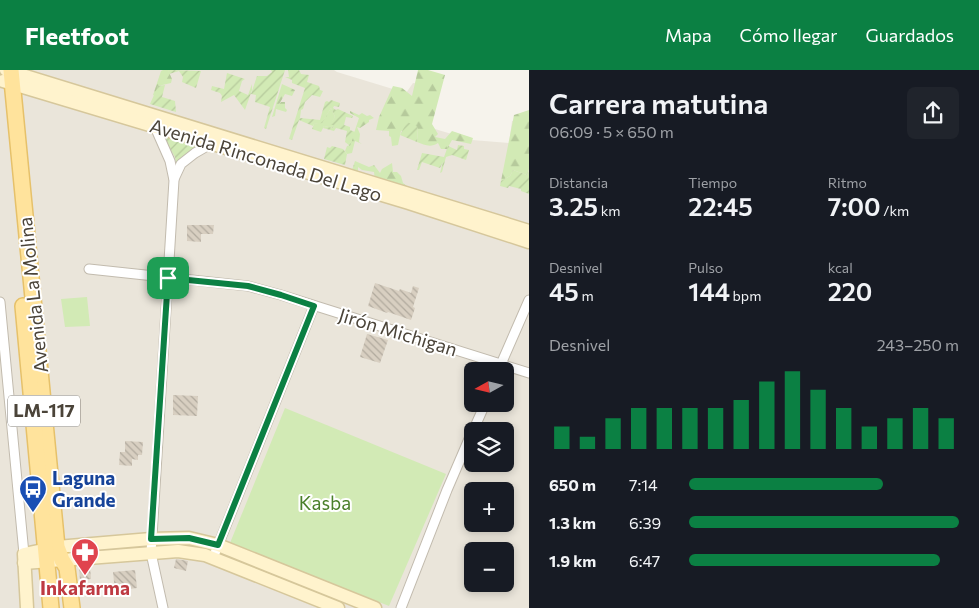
<!DOCTYPE html>
<html lang="es">
<head>
<meta charset="utf-8">
<style>
	body { margin:0; font-family:Commissioner,sans-serif; background:#20242c; color:#f1f3f6; height:100vh; display:flex; flex-direction:column; font-size:19px; white-space:nowrap }
	* { box-sizing:border-box; margin:0 }
	p { font-size:16px; color:#9ea1a6 }
	.icon { flex:none; width:28px; height:28px; fill:none; stroke:currentColor; stroke-width:2; stroke-linecap:round; stroke-linejoin:round }
	.map { position:relative; flex:1; overflow:hidden }
	.details { display:flex; flex-direction:column; background:#171b24; width:450px }
	.details>* { flex:none }
	.needle { width:32px; rotate:262deg }
	.buttons { position:absolute; left:464px; top:292px; display:grid; gap:10px }
	.buttons a { display:grid; place-items:center; width:50px; height:50px; border-radius:8px; background:#171b24; box-shadow:0 2px 8px #0003; font-size:25px }
	.pin { position:absolute; display:grid; place-items:center; width:42px; height:42px; color:#fff; margin:-21px; border-radius:10px; box-shadow:0 2px 8px #0006 }
	.round { display:grid; place-items:center; flex:none; width:52px; height:52px; border-radius:8px; background:#20242c }
	.overview { display:flex; align-items:center; justify-content:space-between; height:85px; padding:0 20px }
	h1 { font-size:28px; font-weight:600; line-height:38px }
	.stats { display:grid; grid-template-columns:repeat(3,1fr); gap:8px; height:85px; padding:5px 20px }
	.stats div { display:grid; align-content:center }
	.stats b { font-size:25px; font-weight:600 }
	.stats small { font-size:14px; font-weight:400 }
	.stats p { font-size:14px }
	.chart { height:140px; padding:10px 20px }
	.chart p { display:flex; justify-content:space-between }
	.chart svg { width:100%; height:90px; margin-top:5px; stroke:#0b8043; stroke-width:6 }
	ul { padding:0 20px; list-style:none; font-size:16px }
	li { display:grid; grid-template-columns:80px 60px 1fr; align-items:center; height:38px }
	li i { height:12px; border-radius:6px; background:#0b8043 }
	header { display:flex; align-items:center; gap:30px; box-sizing:border-box; height:70px; padding:0 25px; background:#0b8043; color:#fff }
	header strong { font-size:24px }
	nav { display:flex; gap:28px; margin-inline-start:auto; font-size:18px }
	main { display:flex; flex:1; min-height:0 }
	.map>svg:first-child { display:block }
	.residential { fill:#eae5da; fill-rule:evenodd }
	.green { fill:#d2eab5 }
	.forest { fill:url(#forest-firs) }
	.garden { fill:url(#garden-furrows) }
	.building { fill:url(#building-back-hatch) }
	.lines { fill:none; stroke-linecap:round; stroke-linejoin:round }
	.street-casing { stroke:#c2bbae; stroke-width:11 }
	.secondary-casing { stroke:#d6c79b; stroke-width:15 }
	.primary-casing { stroke:#e6c16a; stroke-width:18 }
	.street { stroke:#fff; stroke-width:9 }
	.secondary { stroke:#fff3cd; stroke-width:12 }
	.primary { stroke:#ffe39c; stroke-width:15 }
	.route-casing { stroke:#fff; stroke-width:10 }
	.route { stroke:#0b8043; stroke-width:6 }
	.labels { text-anchor:middle; stroke-width:4; stroke-linejoin:round; paint-order:stroke }
	.shield { fill:#fff; stroke:#817c74; stroke-width:1 }
	.shield-label { font-size:18px; font-weight:bold; fill:#4b4439 }
	.street-label { font-size:19px; fill:#4b4439; stroke:#fff }
	.transit-label { font-size:19px; font-weight:bold; fill:#164399; stroke:#fff; text-anchor:start }
	.park-label { font-size:19px; fill:#4a7f2a; stroke:#fff }
	.health-label { font-size:19px; font-weight:bold; fill:#be3a42; stroke:#fff }
</style>
</head>
<body>
<header>
<strong>Fleetfoot</strong>
<nav><a>Mapa</a><a>Cómo llegar</a><a>Guardados</a></nav>
</header>
<main>
<div class="map">
<svg width="529" height="538" viewBox="0 0 529 538">
	<defs>
		<pattern id="forest-firs" width="22" height="20" patternUnits="userSpaceOnUse" patternTransform="scale(1.25)"><rect width="22" height="20" fill="#d2eab5"/><path d="M5 1l3.5 6h-7zM16 11l3.5 6h-7z" fill="#b6ca9c"/></pattern>
		<pattern id="garden-furrows" width="10" height="10" patternUnits="userSpaceOnUse" patternTransform="scale(1.25)"><rect width="10" height="10" fill="#d2eab5"/><path d="M-1 1l2-2M0 10L10 0M9 11l2-2" fill="none" stroke="#b6ca9c"/></pattern>
		<pattern id="building-back-hatch" width="6" height="6" patternUnits="userSpaceOnUse" patternTransform="scale(1.25)"><rect width="6" height="6" fill="#d8cfc1"/><path d="M-1 5l2 2M0 0l6 6M5-1l2 2" fill="none" stroke="#b1aa9e"/></pattern>
	</defs>
	<rect width="100%" height="100%" fill="#f6f3ec"/>
	<path class="residential" d="M 0,0 L 334,0 L 337,2 L 406,23 L 413,13 L 438,15 L 428,57 L 472,70 L 509,73 L 512,51 L 529,48 L 529,538 L 0,538 ZM 472,301 L 505,301 L 505,334 L 472,334 ZM 472,361 L 505,361 L 505,394 L 472,394 ZM 472,421 L 505,421 L 505,454 L 472,454 ZM 472,481 L 505,481 L 505,514 L 472,514 Z"/>
	<g class="green">
		<path d="M 87,227 L 90,256 L 65,257 L 61,229 Z"/>
		<path d="M 285,338 L 446,404 L 389,536 L 230,473 Z"/>
	</g>
	<g class="forest">
		<path d="M 163,0 L 168,0 L 172,9 L 171,13 L 158,16 L 155,26 L 153,25 L 161,1 Z"/>
		<path d="M 418,0 L 428,0 L 445,5 L 432,54 L 438,64 L 435,67 L 445,69 L 452,61 L 473,68 L 471,74 L 452,70 L 447,79 L 441,79 L 438,73 C 431,78 424,75 417,72 L 418,57 L 401,61 L 398,75 L 392,76 L 391,67 L 389,66 L 389,61 L 376,60 L 379,47 L 393,16 L 402,18 L 412,26 Z"/>
		<path d="M 282,14 L 295,20 L 292,26 L 285,24 L 278,36 L 281,32 L 285,32 L 285,38 L 287,40 L 286,42 L 276,39 L 275,46 L 272,47 Z"/>
		<path d="M 331,38 L 335,47 L 330,55 L 334,55 L 333,58 L 324,56 L 321,62 L 312,59 L 314,54 L 322,52 Z"/>
		<path d="M 529,40 L 529,99 L 527,105 L 513,100 L 510,106 L 501,111 L 514,45 Z"/>
		<path d="M 350,41 L 359,45 L 362,43 L 367,46 L 370,45 L 374,48 L 369,50 L 369,52 L 360,58 L 357,57 L 360,64 L 359,72 L 362,74 L 355,71 L 352,83 L 347,84 L 345,81 L 347,76 L 350,75 L 359,48 L 350,43 Z"/>
		<path d="M 355,91 L 369,97 L 374,95 L 380,103 L 382,99 L 392,93 L 393,102 L 397,102 L 401,106 L 403,113 L 408,117 L 403,118 L 375,110 L 374,102 L 362,100 L 358,97 L 358,101 L 352,100 Z"/>
	</g>
	<g class="garden">
		<path d="M 168,0 L 201,1 L 196,18 L 182,12 L 183,7 L 179,1 L 169,4 Z"/>
		<path d="M 271,0 L 285,0 L 266,59 L 264,58 L 270,37 L 255,32 L 256,25 L 251,24 L 257,6 L 267,6 L 272,2 Z"/>
		<path d="M 288,0 L 299,0 L 301,4 L 309,5 L 307,12 L 319,16 L 320,20 L 323,21 L 320,27 L 312,25 L 305,32 L 303,39 L 301,40 L 300,48 L 320,50 L 325,32 L 327,31 L 329,32 L 331,30 L 340,33 L 339,37 L 334,36 L 333,38 L 336,40 L 338,39 L 353,46 L 352,48 L 346,47 L 344,55 L 350,57 L 350,60 L 355,62 L 350,76 L 345,72 L 347,61 L 336,58 L 334,61 L 323,58 L 324,56 L 333,58 L 334,55 L 329,55 L 335,47 L 331,38 L 322,53 L 314,54 L 313,56 L 299,50 L 292,70 L 289,69 L 305,18 L 292,13 L 292,10 L 285,7 L 289,7 Z"/>
		<path d="M 227,3 L 245,9 L 242,11 L 239,21 L 248,25 L 252,14 L 252,20 L 245,40 L 234,25 L 221,32 L 222,26 L 220,23 L 211,20 L 212,16 L 224,19 Z"/>
		<path d="M 165,15 L 162,27 L 175,31 L 176,42 L 150,34 L 158,16 Z"/>
		<path d="M 407,52 L 418,57 L 417,72 L 400,65 Z"/>
		<path d="M 160,62 L 200,73 L 176,93 L 175,87 Z"/>
		<path d="M 458,75 L 464,76 L 464,79 L 469,80 L 466,90 L 452,85 L 446,87 L 442,102 L 440,103 L 443,92 L 440,98 L 422,92 L 419,100 L 417,100 L 422,83 L 444,87 L 448,76 L 457,80 Z"/>
		<path d="M 332,76 L 343,79 L 347,84 L 345,95 L 324,89 L 327,77 L 330,78 Z"/>
		<path d="M 513,100 L 527,105 L 529,101 L 529,124 L 521,121 L 521,119 L 509,116 L 508,118 L 500,116 L 501,111 L 510,106 Z"/>
	</g>
	<g class="building">
		<path d="M 187,155 L 214,155 L 213,164 L 201,164 L 201,172 L 187,171 Z"/>
		<path d="M 375,213 L 399,221 L 400,219 L 411,223 L 413,216 L 419,218 L 413,237 L 415,238 L 411,250 L 388,242 L 387,243 L 368,236 Z"/>
		<path d="M 367,264 L 388,270 L 380,293 L 360,287 Z"/>
		<path d="M 173,325 L 198,326 L 197,346 L 173,345 Z"/>
		<path d="M 125,371 L 143,372 L 142,385 L 138,385 L 138,390 L 132,389 L 132,396 L 119,395 L 120,382 L 125,382 Z"/>
		<path d="M 176,489 L 188,491 L 186,501 L 174,498 Z"/>
		<path d="M 90,497 L 91,509 L 80,510 L 79,498 Z"/>
		<path d="M 135,500 L 137,518 L 115,521 L 113,502 Z"/>
	</g>
	<g class="lines">
		<g class="street-casing">
			<g id="street">
				<path d="M 156,54 L 155,57 L 170,91 L 174,110 L 151,483 L 163,538"/>
				<path d="M 174,109 L 181,94 L 195,83 L 214,72"/>
				<path d="M 89,199 L 248,216 L 281,225 L 529,303"/>
				<path d="M 0,232 L 24,484"/>
				<path d="M 498,301 L 529,230"/>
				<path d="M 473,361 L 485,334"/>
				<path d="M 213,488 L 314,236"/>
				<path d="M 401,538 L 447,420 L 472,362"/>
			</g>
		</g>
		<g class="secondary-casing">
			<g id="secondary">
				<path d="M 6,0 L 529,161"/>
				<path d="M 3,11 L 409,133 L 529,172"/>
				<path d="M 24,493 L 178,481 L 205,485 L 338,538"/>
				<path d="M 27,538 L 24,484 L 57,477 L 151,469 L 189,468 L 218,475 L 375,538"/>
			</g>
		</g>
		<g class="primary-casing">
			<g id="primary">
				<path d="M 11,0 L 57,477 L 62,490 L 67,498 L 72,538"/>
				<path d="M 23,236 L 51,538"/>
			</g>
		</g>
		<use href="#street" class="street"/>
		<use href="#secondary" class="secondary"/>
		<use href="#primary" class="primary"/>
	</g>
	<g class="lines">
		<g class="route-casing">
			<path id="route" d="M 168,208 L 248,216 L 281,225 L 314,236 L 218,475 L 189,468 L 151,469 Z"/>
		</g>
		<use href="#route" class="route"/>
	</g>
	<defs>
		<g id="bus-pin" transform="scale(1.4375)"><path d="M0 17L-7.5 6A9.5 9.5 0 1 1 7.5 6Z" fill="#1a4fb4" stroke="#fff"/><path d="M-5-6H5V4H4V6H2V4H-2V6H-4V4H-5ZM-3.5-4V0h7V-4ZM-3.5 1.2v1.5H-2V1.2ZM2 1.2v1.5H3.5V1.2Z" fill="#fff"/></g>
		<g id="pharmacy-pin" transform="scale(1.4375)"><path d="M0 17L-7.5 6A9.5 9.5 0 1 1 7.5 6Z" fill="#e0444e" stroke="#fff"/><path d="M-2-6h4v4h4v4h-4v4h-4v-4h-4v-4h4Z" fill="#fff"/></g>
	</defs>
	<g fill-rule="evenodd">
		<use href="#bus-pin" x="33" y="419"/>
		<use href="#pharmacy-pin" x="85" y="482"/>
	</g>
	<g class="labels">
		<rect class="shield" x="8" y="325.5" width="72" height="31" rx="4"/>
		<g class="shield-label">
			<text x="44" y="347">LM-117</text>
		</g>
		<g class="street-label">
			<text transform="translate(266 90) rotate(17)" y="7">Avenida Rinconada Del Lago</text>
			<text transform="translate(33 225) rotate(-96)" y="7">Avenida La Molina</text>
			<text transform="translate(398 262) rotate(17)" y="7">Jirón Michigan</text>
		</g>
		<g class="transit-label">
			<text x="52" y="415">Laguna<tspan x="52" dy="22">Grande</tspan></text>
		</g>
		<g class="park-label">
			<text x="325" y="440">Kasba</text>
		</g>
		<g class="health-label">
			<text x="85" y="525">Inkafarma</text>
		</g>
	</g>
</svg>
<div class="buttons">
<a><svg class="needle" viewBox="-14 -14 28 28"><path d="M0-13l5 13h-10z" fill="#e53935"/><path d="M0 13l5-13h-10z" fill="#9ea1a6"/></svg></a>
<a><svg class="icon" aria-label="layers" viewBox="0 0 24 24"><path d="M12 4l9 5-9 5-9-5zM3 14l9 5 9-5"/></svg></a>
<a>+</a>
<a>−</a>
</div>
<div class="pin" style="left:168px;top:208px;background:#1e9e55"><svg class="icon" aria-label="arrive" viewBox="0 0 24 24"><path d="M6 21V4h12l-3 4 3 4H6"/></svg></div>
</div>
<section class="details">
<div class="overview"><div><h1>Carrera matutina</h1><p>06:09 · 5 × 650 m</p></div><a class="round"><svg class="icon" aria-label="share" viewBox="0 0 24 24"><path d="M12 15V3M7 8l5-5 5 5M5 13v7h14v-7"/></svg></a></div>
<div class="stats">
<div><p>Distancia</p><b>3.25<small> km</small></b></div>
<div><p>Tiempo</p><b>22:45</b></div>
<div><p>Ritmo</p><b>7:00<small> /km</small></b></div>
</div>
<div class="stats">
<div><p>Desnivel</p><b>45<small> m</small></b></div>
<div><p>Pulso</p><b>144<small> bpm</small></b></div>
<div><p>kcal</p><b>220</b></div>
</div>
<div class="chart"><p><span>Desnivel</span>243–250 m</p>
<svg viewBox="0 0 160 44" preserveAspectRatio="none"><path d="M5 44V33M15 44V38M25 44V29M35 44V24M45 44V24M55 44V24M65 44V24M75 44V20M85 44V11M95 44V6M105 44V15M115 44V24M125 44V33M135 44V29M145 44V24M155 44V29"/></svg>
</div>
<ul>
<li><b>650 m</b>7:14<i style="width:72%"></i></li>
<li><b>1.3 km</b>6:39<i style="width:100%"></i></li>
<li><b>1.9 km</b>6:47<i style="width:93%"></i></li>
</ul>
</section>
</main>
</body>
</html>
